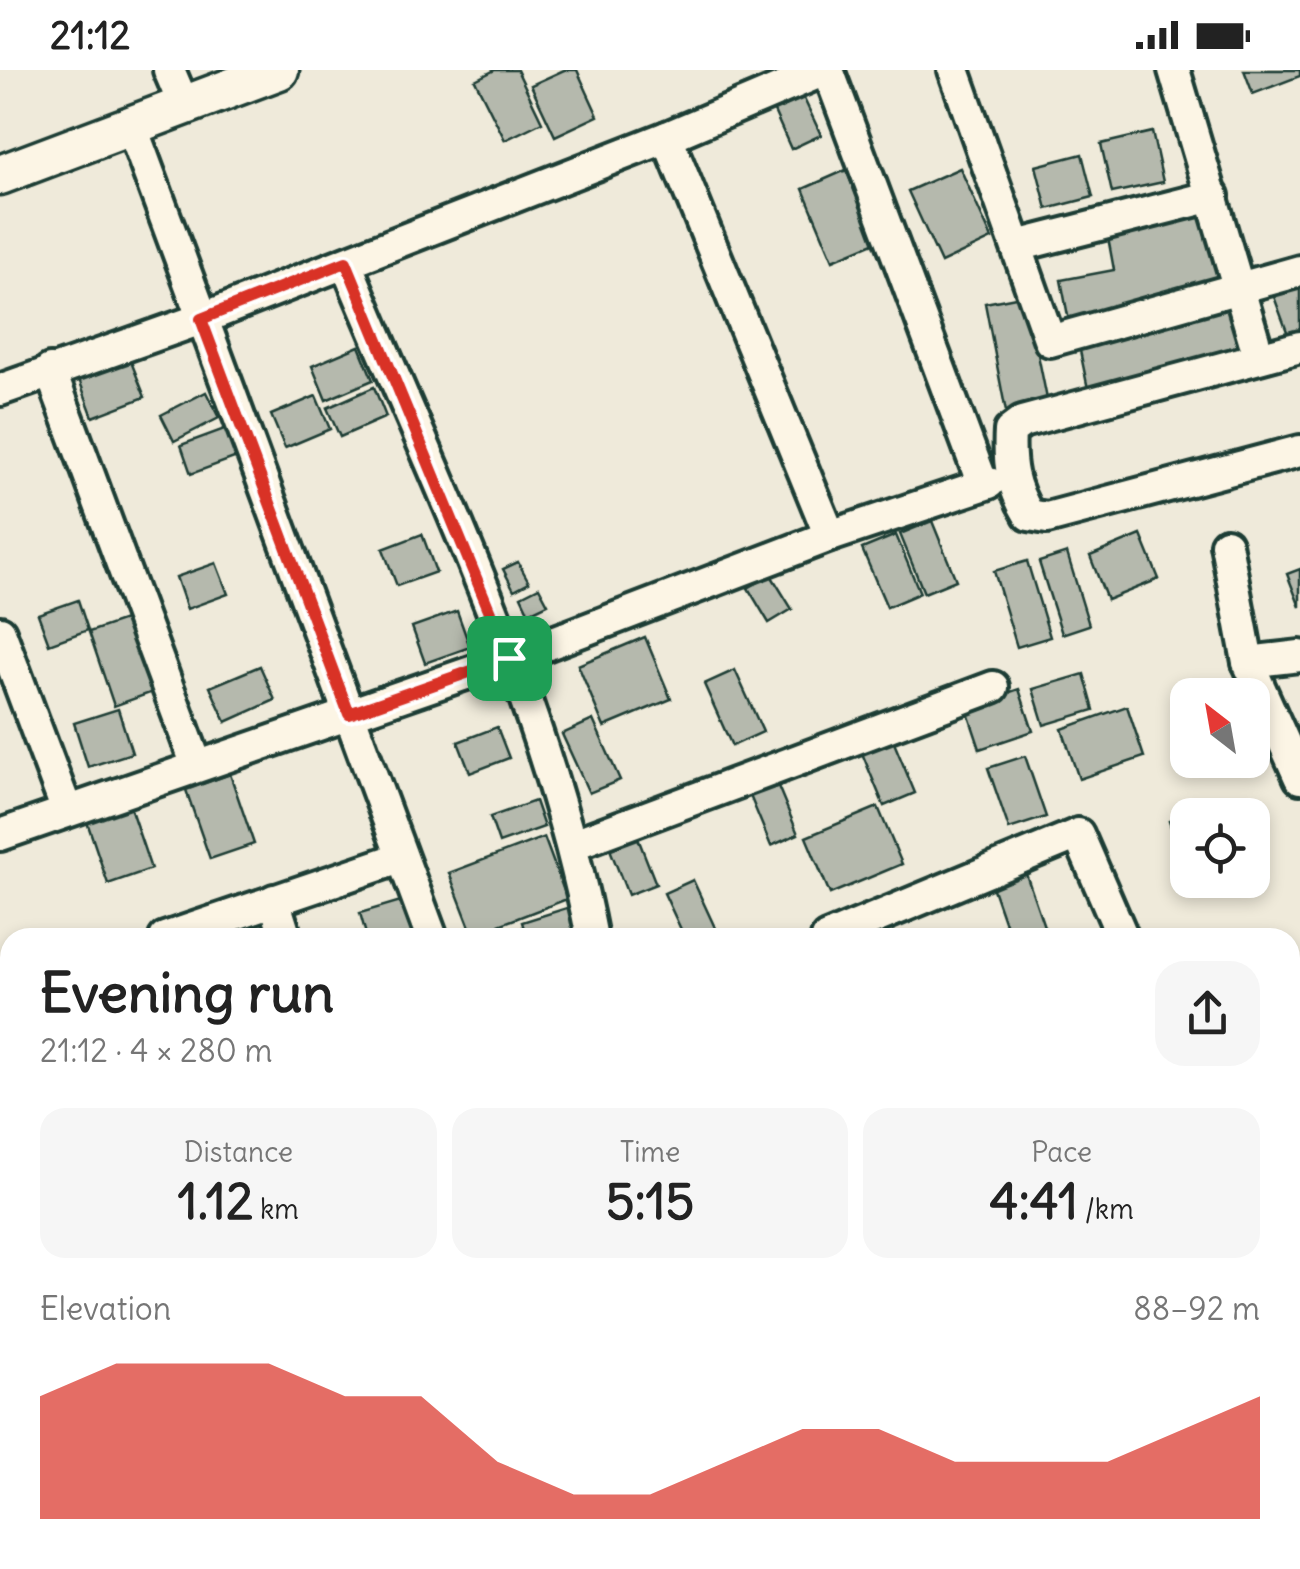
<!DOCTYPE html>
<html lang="en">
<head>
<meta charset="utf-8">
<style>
	body { margin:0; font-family:Delius,sans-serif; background:#f6f6f6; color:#222; height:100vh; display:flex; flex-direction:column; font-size:38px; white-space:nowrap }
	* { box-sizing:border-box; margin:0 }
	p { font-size:32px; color:#767676 }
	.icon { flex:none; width:55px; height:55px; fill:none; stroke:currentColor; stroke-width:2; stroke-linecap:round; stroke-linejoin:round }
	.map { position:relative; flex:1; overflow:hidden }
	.drawer { position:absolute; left:0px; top:858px; width:1300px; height:642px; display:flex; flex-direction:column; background:#fff; border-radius:30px 30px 0 0; box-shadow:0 5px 15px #0003 }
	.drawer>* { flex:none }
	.needle { width:65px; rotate:329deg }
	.tools { position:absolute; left:1170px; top:608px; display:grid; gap:20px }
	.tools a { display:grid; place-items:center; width:100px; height:100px; border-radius:20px; background:#fff; box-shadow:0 5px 15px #0003; font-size:50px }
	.pin { position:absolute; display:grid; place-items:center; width:85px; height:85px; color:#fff; margin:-42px; border-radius:20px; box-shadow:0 5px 15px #0006 }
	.round { display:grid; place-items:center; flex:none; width:105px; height:105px; border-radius:30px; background:#f6f6f6 }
	.overview { display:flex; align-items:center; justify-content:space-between; height:170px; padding:0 40px }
	h1 { font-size:55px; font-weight:700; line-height:75px }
	.stats { display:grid; grid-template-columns:repeat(3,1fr); gap:15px; height:170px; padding:10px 40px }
	.stats div { display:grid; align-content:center; border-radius:25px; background:#f6f6f6; text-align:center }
	.stats b { font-size:50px; font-weight:700 }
	.stats small { font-size:28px; font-weight:400 }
	.stats p { font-size:28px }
	.chart { height:280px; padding:20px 40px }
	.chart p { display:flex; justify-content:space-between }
	.chart svg { width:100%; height:180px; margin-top:10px; fill:#d93025; opacity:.7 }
	.status { display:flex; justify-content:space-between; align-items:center; height:70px; padding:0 50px; background:#fff; direction:ltr }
	.status svg { height:28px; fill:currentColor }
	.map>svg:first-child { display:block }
	.building { fill:#b5b9ad; stroke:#1f3d34; stroke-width:2.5 }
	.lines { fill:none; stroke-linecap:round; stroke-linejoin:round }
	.service-casing { stroke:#1f3d34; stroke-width:22 }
	.minor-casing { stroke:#1f3d34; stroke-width:38 }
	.tertiary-casing { stroke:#1f3d34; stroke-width:45 }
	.service { stroke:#fcf5e5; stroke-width:15 }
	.minor { stroke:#fcf5e5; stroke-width:30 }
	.tertiary { stroke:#fcf5e5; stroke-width:38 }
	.route-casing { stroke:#fff; stroke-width:20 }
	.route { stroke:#d93025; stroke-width:12 }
</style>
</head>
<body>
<div class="status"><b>21:12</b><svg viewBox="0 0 49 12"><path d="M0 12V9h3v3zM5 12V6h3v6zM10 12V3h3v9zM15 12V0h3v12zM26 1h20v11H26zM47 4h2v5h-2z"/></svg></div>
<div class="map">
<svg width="1300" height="1499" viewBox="0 0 1300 1499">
	<rect width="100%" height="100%" fill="#efeada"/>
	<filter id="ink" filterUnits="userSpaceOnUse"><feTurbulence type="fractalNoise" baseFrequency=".01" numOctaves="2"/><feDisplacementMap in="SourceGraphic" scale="20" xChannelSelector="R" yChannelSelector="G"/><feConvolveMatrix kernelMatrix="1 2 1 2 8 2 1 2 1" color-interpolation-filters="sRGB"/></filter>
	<g filter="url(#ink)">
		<g class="building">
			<path d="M 495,0 L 517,0 L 542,52 L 505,70 L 475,10 Z"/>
			<path d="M 564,0 L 577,0 L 598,46 L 555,66 L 531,15 Z"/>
			<path d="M 1244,0 L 1300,0 L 1300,6 L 1253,24 Z"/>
			<path d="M 798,16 L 821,65 L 791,79 L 769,30 Z"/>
			<path d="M 1152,62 L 1163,112 L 1112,123 L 1101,74 Z"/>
			<path d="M 1082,84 L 1093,127 L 1047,139 L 1036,96 Z"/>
			<path d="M 960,98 L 992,169 L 941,193 L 908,121 Z"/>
			<path d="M 846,100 L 876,172 L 833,190 L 803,119 Z"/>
			<path d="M 1212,141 L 1227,221 L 1069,251 L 1061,210 L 1114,200 L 1107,162 Z"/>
			<path d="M 1300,205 L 1300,263 L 1289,267 L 1270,216 Z"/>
			<path d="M 1026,225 L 1048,334 L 1006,342 L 985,233 Z"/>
			<path d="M 1235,238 L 1245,286 L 1088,319 L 1078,271 Z"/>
			<path d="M 359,276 L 373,310 L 326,330 L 312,296 Z"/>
			<path d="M 128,284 L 145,327 L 93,347 L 77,304 Z"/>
			<path d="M 374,317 L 386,347 L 340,367 L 327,338 Z"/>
			<path d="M 206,322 L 219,348 L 174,371 L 161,345 Z"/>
			<path d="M 316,326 L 330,359 L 285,378 L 271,345 Z"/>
			<path d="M 227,358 L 237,387 L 191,404 L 181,375 Z"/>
			<path d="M 932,451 L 956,510 L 924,523 L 900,464 Z"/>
			<path d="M 422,464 L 436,502 L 397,516 L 383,479 Z"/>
			<path d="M 896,465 L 920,523 L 887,537 L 862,479 Z"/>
			<path d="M 1141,465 L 1159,509 L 1107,530 L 1090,486 Z"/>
			<path d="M 1067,483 L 1089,555 L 1062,564 L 1039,492 Z"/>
			<path d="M 1027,491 L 1050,567 L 1017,577 L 994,501 Z"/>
			<path d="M 518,492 L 529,512 L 514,520 L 503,499 Z"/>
			<path d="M 216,493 L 228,524 L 187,539 L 176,507 Z"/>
			<path d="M 1300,499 L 1300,537 L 1287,504 Z"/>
			<path d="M 771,505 L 792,539 L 769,553 L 748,518 Z"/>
			<path d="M 539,517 L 548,534 L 529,543 L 521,526 Z"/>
			<path d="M 78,530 L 88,560 L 49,574 L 38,544 Z"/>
			<path d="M 457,541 L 470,577 L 425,593 L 412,557 Z"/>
			<path d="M 139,545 L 164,618 L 114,636 L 89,562 Z"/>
			<path d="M 645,567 L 671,629 L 604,657 L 578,595 Z"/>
			<path d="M 260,596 L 275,630 L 226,652 L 210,617 Z"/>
			<path d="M 735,600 L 763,662 L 732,676 L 704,614 Z"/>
			<path d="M 1084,604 L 1094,640 L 1044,655 L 1033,619 Z"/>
			<path d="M 1019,619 L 1033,661 L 980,679 L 966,637 Z"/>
			<path d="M 1127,636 L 1144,687 L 1079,709 L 1062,659 Z"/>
			<path d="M 118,639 L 132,683 L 88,697 L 74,653 Z"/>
			<path d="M 593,650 L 620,710 L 589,723 L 562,664 Z"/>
			<path d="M 497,657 L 509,688 L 470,703 L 458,672 Z"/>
			<path d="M 890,663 L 915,723 L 884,736 L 859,676 Z"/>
			<path d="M 1025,686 L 1046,747 L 1009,759 L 988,698 Z"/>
			<path d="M 230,704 L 254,774 L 210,789 L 186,720 Z"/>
			<path d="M 775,709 L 798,764 L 771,776 L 748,721 Z"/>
			<path d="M 1240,726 L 1247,745 L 1188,745 L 1184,795 L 1169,751 Z"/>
			<path d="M 128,731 L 151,799 L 108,814 L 85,746 Z"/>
			<path d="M 535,731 L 544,757 L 499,773 L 490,747 Z"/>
			<path d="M 878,737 L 902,794 L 830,824 L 806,767 Z"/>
			<path d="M 634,758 L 656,814 L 628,825 L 606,769 Z"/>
			<path d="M 544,767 L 567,829 L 473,865 L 449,803 Z"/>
			<path d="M 1026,804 L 1048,868 L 1010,868 L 992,816 Z"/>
			<path d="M 693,810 L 717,862 L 706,868 L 685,868 L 664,823 Z"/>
			<path d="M 404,830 L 414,866 L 367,868 L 360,843 Z"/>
			<path d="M 573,836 L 583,868 L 527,868 L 522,852 Z"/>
			<path d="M 1294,1468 L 1300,1499 L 1244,1499 L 1241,1490 L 1290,1490 Z"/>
			<path d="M 75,1490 L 203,1490 L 206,1499 L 77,1499 Z"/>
			<path d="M 710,1490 L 786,1490 L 788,1493 L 773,1499 L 714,1499 Z"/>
		</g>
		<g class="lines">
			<g class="service-casing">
				<path id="service" d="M 0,1396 L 10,1409"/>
			</g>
			<g class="minor-casing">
				<g id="minor">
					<path d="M 169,0 L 184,35"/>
					<path d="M 828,0 L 982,412"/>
					<path d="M 954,0 L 1050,271 L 1300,201"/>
					<path d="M 1174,0 L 1254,270"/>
					<path d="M 131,55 L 432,868"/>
					<path d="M 667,67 L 830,466"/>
					<path d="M 1017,176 L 1213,126"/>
					<path d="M 346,193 C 436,411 548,636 592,868"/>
					<path d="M 1300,277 L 1022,352 L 1010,361 C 1008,394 1012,417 1029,445 L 1047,448 L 1300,381"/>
					<path d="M 50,300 L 197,696"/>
					<path d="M 0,320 L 201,249 L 667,67 L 825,0"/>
					<path d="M 1226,474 L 1248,592 L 1300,708"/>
					<path d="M 0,562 L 67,741"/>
					<path d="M 1248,592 L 1300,586"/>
					<path d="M 0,765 L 509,589 L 830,466 L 989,413"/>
					<path d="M 574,774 L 993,617"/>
					<path d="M 274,830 L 286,868"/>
					<path d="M 165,868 L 400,788"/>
					<path d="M 827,868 L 1078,764 L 1123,868"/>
					<path d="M 0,924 L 10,920"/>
					<path d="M 0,1282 L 10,1280"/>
					<path d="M 1290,1310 L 1300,1325"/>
					<path d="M 64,1490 L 67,1499"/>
					<path d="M 674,1490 L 677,1499"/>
					<path d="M 1205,1490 L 1209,1499"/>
					<path d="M 503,1499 L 527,1490"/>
				</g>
			</g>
			<g class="tertiary-casing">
				<g id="tertiary">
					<path d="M 0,105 L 279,0"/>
					<path d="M 1290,1397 L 1300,1391"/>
					<path d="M 1097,1499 L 1118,1490"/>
				</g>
			</g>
			<use href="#service" class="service"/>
			<use href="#minor" class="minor"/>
			<use href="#tertiary" class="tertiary"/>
		</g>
	</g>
	<g class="lines" filter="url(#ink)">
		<g class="route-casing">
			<path id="route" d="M 346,192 L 509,588 L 349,644 L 201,249 Z"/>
		</g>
		<use href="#route" class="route"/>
	</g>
</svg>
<div class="tools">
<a><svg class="needle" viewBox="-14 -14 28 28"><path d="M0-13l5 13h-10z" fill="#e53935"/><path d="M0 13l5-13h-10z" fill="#767676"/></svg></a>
<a><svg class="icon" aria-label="locate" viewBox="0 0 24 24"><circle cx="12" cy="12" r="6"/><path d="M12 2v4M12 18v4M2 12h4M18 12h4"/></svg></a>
</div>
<div class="pin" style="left:509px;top:588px;background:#1e9e55"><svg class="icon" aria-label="arrive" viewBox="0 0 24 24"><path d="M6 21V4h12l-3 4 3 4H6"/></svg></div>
<section class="drawer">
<div class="overview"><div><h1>Evening run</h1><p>21:12 · 4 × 280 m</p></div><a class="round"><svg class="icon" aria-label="share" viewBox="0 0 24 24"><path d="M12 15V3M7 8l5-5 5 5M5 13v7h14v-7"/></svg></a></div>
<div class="stats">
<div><p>Distance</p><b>1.12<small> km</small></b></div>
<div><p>Time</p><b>5:15</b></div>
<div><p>Pace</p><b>4:41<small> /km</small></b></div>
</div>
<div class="chart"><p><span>Elevation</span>88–92 m</p>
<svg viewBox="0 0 160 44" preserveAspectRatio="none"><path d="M0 44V14L10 6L20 6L30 6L40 14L50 14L60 30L70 38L80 38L90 30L100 22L110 22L120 30L130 30L140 30L150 22L160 14V44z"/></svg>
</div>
</section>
</div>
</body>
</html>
